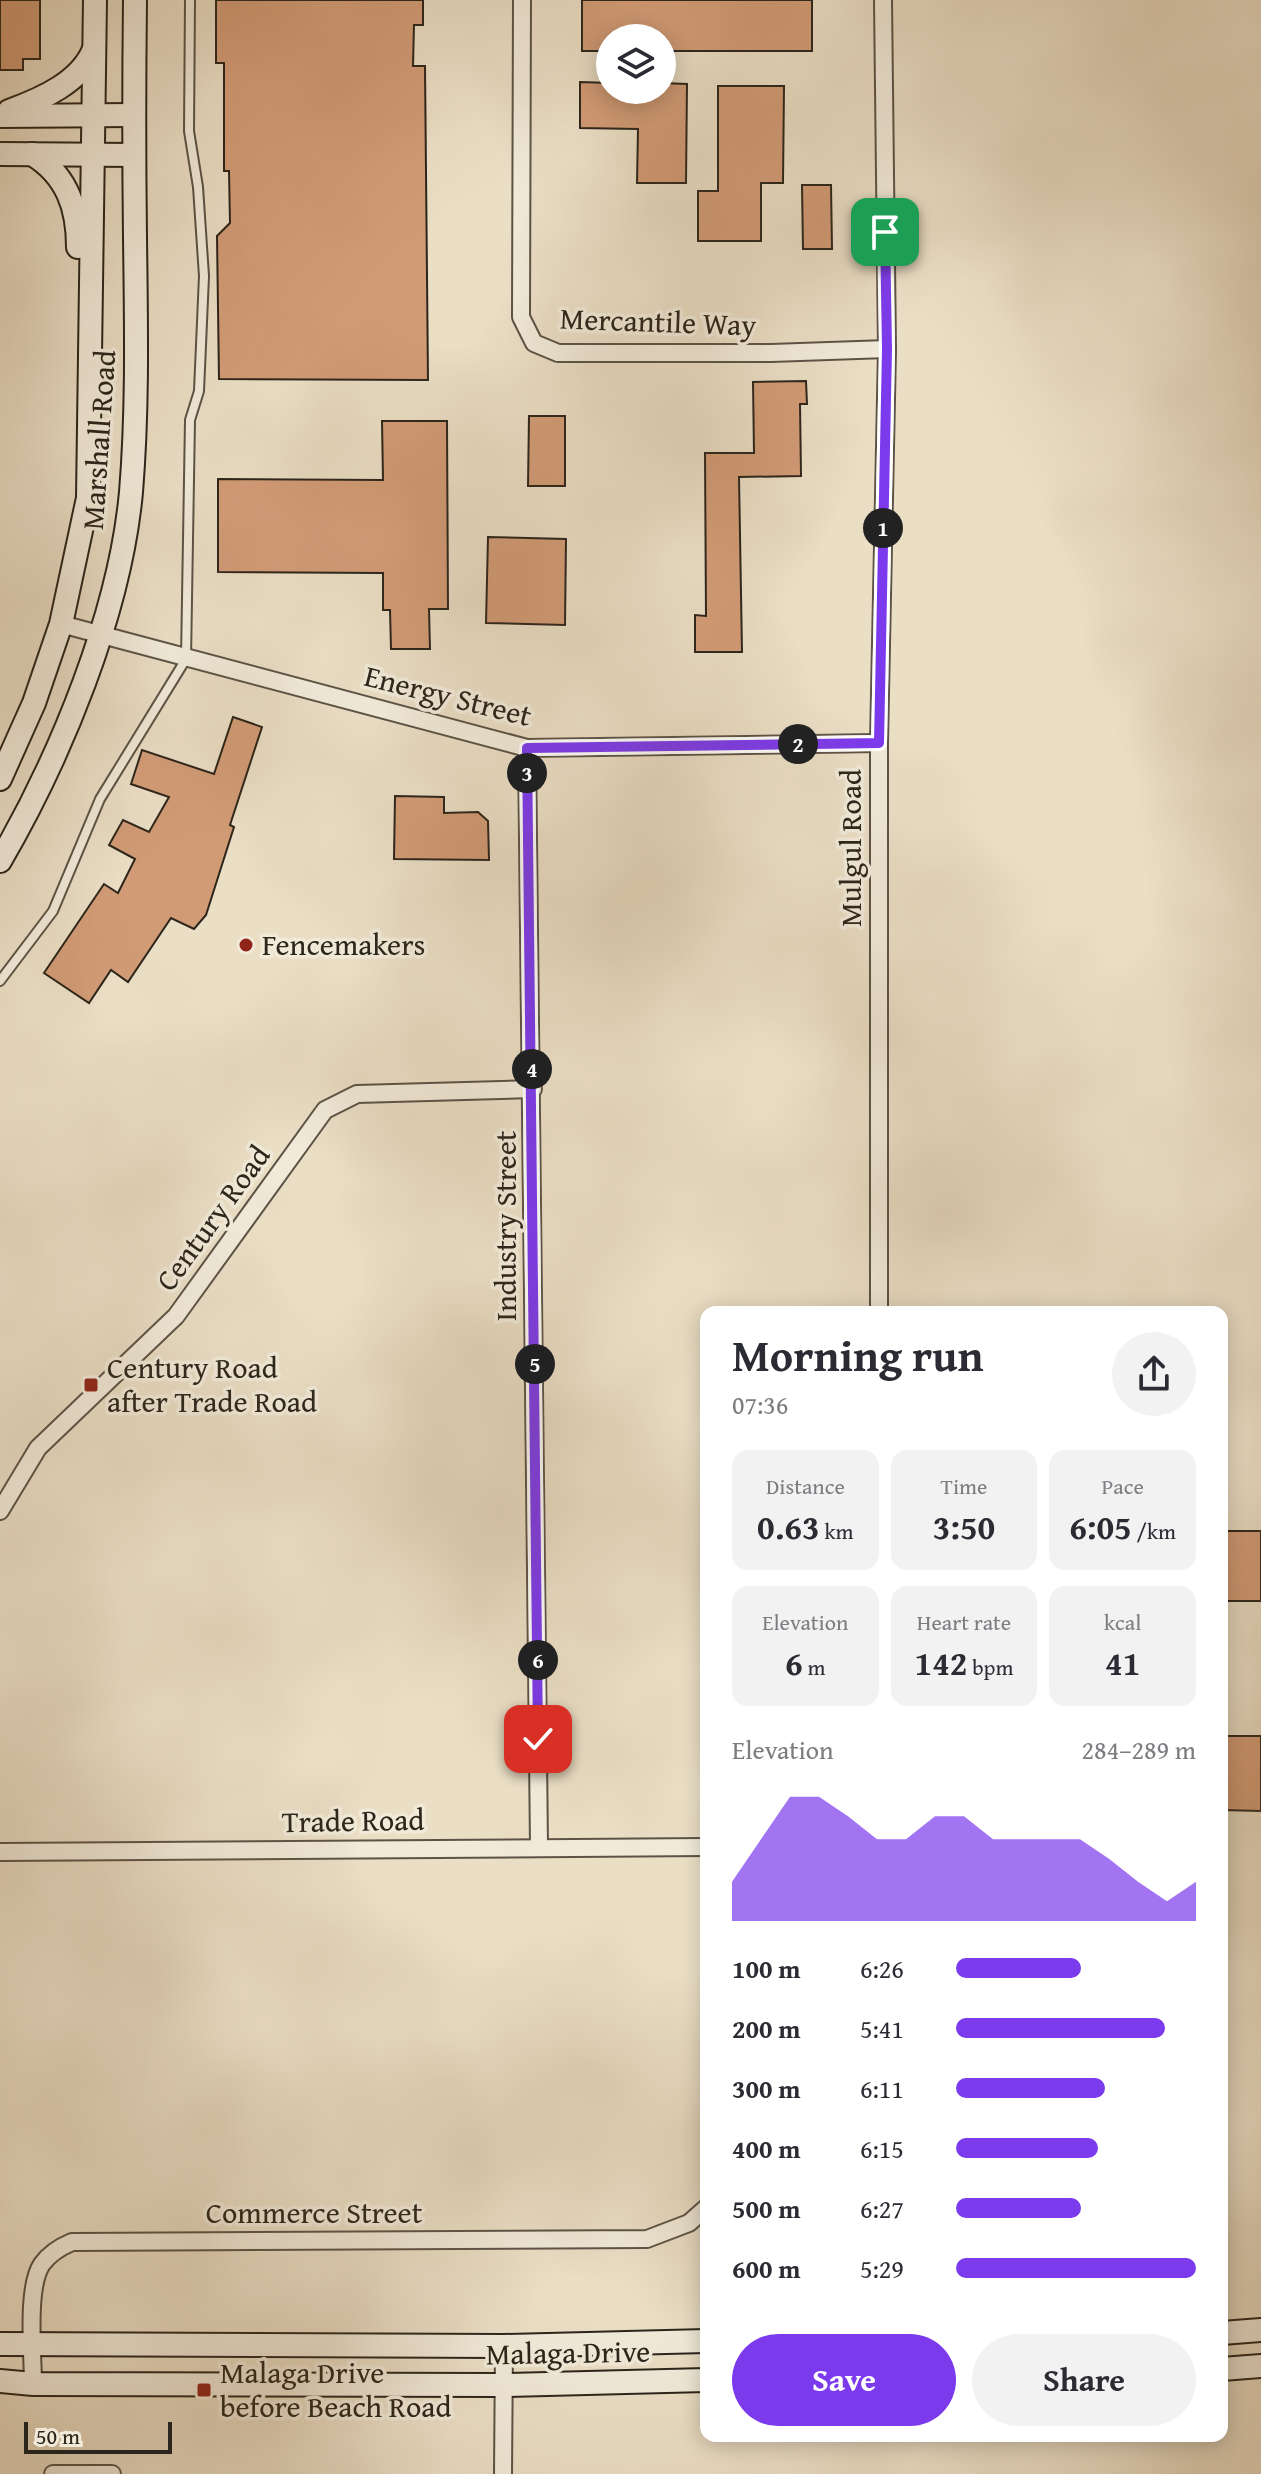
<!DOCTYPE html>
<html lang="en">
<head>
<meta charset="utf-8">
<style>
	body { margin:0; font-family:"Gentium Book Plus",serif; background:#f2f2f3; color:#2b2b33; height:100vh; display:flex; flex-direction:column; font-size:30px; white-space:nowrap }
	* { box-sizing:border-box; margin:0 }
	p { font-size:26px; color:#7c7c81 }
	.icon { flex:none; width:44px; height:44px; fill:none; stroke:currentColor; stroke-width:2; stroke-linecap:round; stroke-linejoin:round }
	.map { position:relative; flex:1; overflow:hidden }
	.details { position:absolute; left:700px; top:1306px; width:528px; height:1136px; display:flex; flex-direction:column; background:#fff; border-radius:16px; box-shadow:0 4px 20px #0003 }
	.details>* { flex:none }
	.tools { position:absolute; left:596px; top:24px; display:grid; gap:16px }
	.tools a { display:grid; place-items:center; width:80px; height:80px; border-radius:50%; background:#fff; box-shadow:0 4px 20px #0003; font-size:40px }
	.scale { position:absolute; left:24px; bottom:20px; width:148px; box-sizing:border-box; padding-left:8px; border:4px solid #2c251b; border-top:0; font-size:22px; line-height:28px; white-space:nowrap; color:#2c251b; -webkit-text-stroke:6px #f1ead9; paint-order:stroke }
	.pin { position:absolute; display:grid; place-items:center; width:68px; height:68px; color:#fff; margin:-34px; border-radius:16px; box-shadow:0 4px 12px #0006 }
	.km { position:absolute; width:40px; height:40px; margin:-20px; border-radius:50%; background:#222; color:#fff; font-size:22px; line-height:40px; text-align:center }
	.round { display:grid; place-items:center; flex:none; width:84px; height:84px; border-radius:42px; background:#f2f2f3 }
	.head { display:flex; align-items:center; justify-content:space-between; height:136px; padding:0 32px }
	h1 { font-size:44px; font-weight:700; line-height:60px }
	.stats { display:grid; grid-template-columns:repeat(3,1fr); gap:12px; height:136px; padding:8px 32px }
	.stats div { display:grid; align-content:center; border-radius:16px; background:#f2f2f3; text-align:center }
	.stats b { font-size:34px; font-weight:700 }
	.stats small { font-size:22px; font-weight:400 }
	.stats p { font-size:22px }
	.chart { height:224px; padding:16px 32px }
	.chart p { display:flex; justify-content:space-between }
	.chart svg { width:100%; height:144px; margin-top:8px; fill:#7c3aed; opacity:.7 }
	.primary-button { display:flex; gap:16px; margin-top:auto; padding:16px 32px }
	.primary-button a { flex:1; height:92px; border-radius:48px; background:#7c3aed; color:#fff; font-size:32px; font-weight:700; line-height:92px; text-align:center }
	.primary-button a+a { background:#f2f2f3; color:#2b2b33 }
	ul { padding:0 32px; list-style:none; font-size:26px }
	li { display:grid; grid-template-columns:128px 96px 1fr; align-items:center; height:60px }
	li i { height:20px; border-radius:10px; background:#7c3aed }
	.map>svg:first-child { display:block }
	.building { fill:#d19b76; stroke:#2c251b; stroke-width:2 }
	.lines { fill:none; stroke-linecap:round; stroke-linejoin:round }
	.lane-casing { stroke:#5c5346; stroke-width:12 }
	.street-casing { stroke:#5c5346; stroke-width:20 }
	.secondary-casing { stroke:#2c251b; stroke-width:26 }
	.lane { stroke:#f1ead9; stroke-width:8 }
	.street { stroke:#f1ead9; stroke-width:16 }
	.secondary { stroke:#f1ead9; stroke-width:22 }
	.route-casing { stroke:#fff; stroke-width:16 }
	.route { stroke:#7c3aed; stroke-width:10 }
	.poi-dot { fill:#8f2418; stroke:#f1ead9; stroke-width:3 }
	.labels { text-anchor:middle; stroke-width:7; stroke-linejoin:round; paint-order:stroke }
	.street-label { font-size:30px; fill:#2c251b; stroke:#f1ead9 }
	.poi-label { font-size:30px; fill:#2c251b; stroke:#f1ead9; text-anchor:start }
</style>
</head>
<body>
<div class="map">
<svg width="1261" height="2474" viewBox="0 0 1261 2474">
	<rect width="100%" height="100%" fill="#eadec5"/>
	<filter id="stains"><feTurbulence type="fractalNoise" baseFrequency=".0025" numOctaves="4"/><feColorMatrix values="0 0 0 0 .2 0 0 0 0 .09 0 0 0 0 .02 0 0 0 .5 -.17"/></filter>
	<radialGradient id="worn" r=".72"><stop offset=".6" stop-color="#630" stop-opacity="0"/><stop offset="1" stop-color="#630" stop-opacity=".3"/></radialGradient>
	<g class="building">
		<path d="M 0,0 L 40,0 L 40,59 L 23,59 L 23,70 L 0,70 Z"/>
		<path d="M 216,0 L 423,0 L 423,25 L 414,25 L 413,66 L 425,66 L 428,380 L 219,379 L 217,236 L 230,223 L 229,171 L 224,171 L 224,63 L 216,63 Z"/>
		<path d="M 582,0 L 812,0 L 812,51 L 662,51 L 662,38 L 610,38 L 610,51 L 582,51 Z"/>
		<path d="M 580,82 L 610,83 L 610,90 L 662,90 L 662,83 L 687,84 L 686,183 L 637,183 L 638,129 L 580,128 Z"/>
		<path d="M 718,86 L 784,86 L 783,183 L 761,183 L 761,241 L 698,241 L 698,191 L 718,191 Z"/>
		<path d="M 802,185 L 831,185 L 832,249 L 803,249 Z"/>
		<path d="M 806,381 L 807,404 L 800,404 L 801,476 L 739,477 L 742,652 L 695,652 L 695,615 L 706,616 L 705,453 L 754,453 L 753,382 Z"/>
		<path d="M 529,416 L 565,416 L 565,486 L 528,486 Z"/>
		<path d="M 382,421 L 447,421 L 448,609 L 429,609 L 430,649 L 391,649 L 390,610 L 383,610 L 383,573 L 218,572 L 218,479 L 383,480 Z"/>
		<path d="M 488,537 L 566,539 L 565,625 L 486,623 Z"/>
		<path d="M 233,717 L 262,727 L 230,825 L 234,827 L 206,915 L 194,929 L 171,918 L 128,982 L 111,970 L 89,1003 L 44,973 L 104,884 L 118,893 L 135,859 L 109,845 L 123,820 L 149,832 L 169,797 L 131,784 L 142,750 L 214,774 Z"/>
		<path d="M 395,796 L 444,797 L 444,813 L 478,812 L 488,821 L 489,860 L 394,859 Z"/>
		<rect x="1222" y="1531" width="39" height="70"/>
		<path d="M 1222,1736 L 1261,1736 L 1261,1811 L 1222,1810 Z"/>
	</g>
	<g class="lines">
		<g class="lane-casing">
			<path id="lane" d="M 0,981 L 53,911 L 100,799 L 186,659 L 190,420 L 199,391 L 204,276 L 198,187 L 189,131 L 190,0"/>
		</g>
		<g class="street-casing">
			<g id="street">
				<path d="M 522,0 L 521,317 L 534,343 L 558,353 L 771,353 L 887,349"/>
				<path d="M 61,624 L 527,748 L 879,743"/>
				<path d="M 527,748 L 539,1847"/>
				<path d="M 879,1312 L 879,743 L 887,349 L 883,0"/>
				<path d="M 0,1511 L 38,1448 L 176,1316 L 325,1110 L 357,1094 L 533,1089"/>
				<path d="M 0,1852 L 706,1847"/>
				<path d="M 33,2384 C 33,2355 26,2287 42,2264 C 50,2253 60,2247 72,2242 L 647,2239 L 689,2223 L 706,2208"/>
				<path d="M 53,2474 L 112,2474"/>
				<path d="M 503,2474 L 504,2346"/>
			</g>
		</g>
		<g class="secondary-casing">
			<g id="secondary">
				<path d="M 9,111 C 42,99 81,82 94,49"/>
				<path d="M 0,116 L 133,115"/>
				<path d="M 0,154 L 134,155"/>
				<path d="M 32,154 C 67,175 78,208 78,247"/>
				<path d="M 0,779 L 34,703 L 61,624 L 88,498 L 95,0"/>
				<path d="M 0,861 C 61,756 120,613 131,492 C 138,407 136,321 135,237 C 134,158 134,79 135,0"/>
				<path d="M 1222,2333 L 1261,2330"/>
				<path d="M 0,2344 L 504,2346 L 706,2341"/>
				<path d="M 1222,2369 L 1261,2366"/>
				<path d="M 0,2381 L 33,2384 L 504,2385 L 706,2380"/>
			</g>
		</g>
		<use href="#lane" class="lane"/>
		<use href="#street" class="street"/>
		<use href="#secondary" class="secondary"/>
	</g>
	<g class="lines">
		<g class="route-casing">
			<path id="route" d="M 538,1739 L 527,748 L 879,743 L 887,349 L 885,232"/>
		</g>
		<use href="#route" class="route"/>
	</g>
	<g class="poi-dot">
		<circle cx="246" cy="945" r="8"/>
		<rect x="83" y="1377" width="16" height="16" rx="4"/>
		<rect x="196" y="2382" width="16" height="16" rx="4"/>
	</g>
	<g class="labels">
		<g class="street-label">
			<text transform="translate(658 322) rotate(2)" y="10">Mercantile Way</text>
			<text transform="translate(99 440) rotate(-86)" y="10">Marshall Road</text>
			<text transform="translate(448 696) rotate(14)" y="10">Energy Street</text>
			<text transform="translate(851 848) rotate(-90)" y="10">Mulgul Road</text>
			<text transform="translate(213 1218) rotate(-54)" y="10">Century Road</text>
			<text transform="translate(506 1226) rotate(-90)" y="10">Industry Street</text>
			<text transform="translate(353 1821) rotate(-1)" y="10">Trade Road</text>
			<text x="314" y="2223">Commerce Street</text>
			<text transform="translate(568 2353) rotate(-1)" y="10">Malaga Drive</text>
		</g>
		<g class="poi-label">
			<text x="262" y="955">Fencemakers</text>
			<text x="107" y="1378">Century Road<tspan x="107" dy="34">after Trade Road</tspan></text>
			<text x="220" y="2383">Malaga Drive<tspan x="220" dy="34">before Beach Road</tspan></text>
		</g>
	</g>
	<rect width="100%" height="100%" filter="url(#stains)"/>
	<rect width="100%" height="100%" fill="url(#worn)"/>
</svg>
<div class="tools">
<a><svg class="icon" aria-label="layers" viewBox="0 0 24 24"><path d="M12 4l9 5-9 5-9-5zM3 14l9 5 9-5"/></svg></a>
</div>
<div class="scale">50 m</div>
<div class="pin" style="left:885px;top:232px;background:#1e9e55"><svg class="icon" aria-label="arrive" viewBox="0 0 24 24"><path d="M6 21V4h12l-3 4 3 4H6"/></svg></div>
<div class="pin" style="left:538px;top:1739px;background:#d93025"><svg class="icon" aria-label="check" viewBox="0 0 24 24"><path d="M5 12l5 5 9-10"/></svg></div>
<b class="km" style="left:883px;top:528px">1</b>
<b class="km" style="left:798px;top:744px">2</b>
<b class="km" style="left:527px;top:773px">3</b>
<b class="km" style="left:532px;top:1069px">4</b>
<b class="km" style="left:535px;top:1364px">5</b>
<b class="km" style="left:538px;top:1660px">6</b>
<section class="details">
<div class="head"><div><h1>Morning run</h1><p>07:36</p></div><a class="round"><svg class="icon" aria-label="share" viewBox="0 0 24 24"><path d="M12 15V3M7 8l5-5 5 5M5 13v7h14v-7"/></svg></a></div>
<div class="stats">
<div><p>Distance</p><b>0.63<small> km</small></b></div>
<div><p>Time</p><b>3:50</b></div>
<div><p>Pace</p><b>6:05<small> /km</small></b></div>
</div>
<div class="stats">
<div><p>Elevation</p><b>6<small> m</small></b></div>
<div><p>Heart rate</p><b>142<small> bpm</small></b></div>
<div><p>kcal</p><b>41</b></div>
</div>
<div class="chart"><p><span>Elevation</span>284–289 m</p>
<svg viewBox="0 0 160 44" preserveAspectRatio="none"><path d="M0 44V32L10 19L20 6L30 6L40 12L50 19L60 19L70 12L80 12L90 19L100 19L110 19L120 19L130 25L140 32L150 38L160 32V44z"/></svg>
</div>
<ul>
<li><b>100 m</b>6:26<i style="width:52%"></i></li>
<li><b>200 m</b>5:41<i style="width:87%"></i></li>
<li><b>300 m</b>6:11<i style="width:62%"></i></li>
<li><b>400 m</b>6:15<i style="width:59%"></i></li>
<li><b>500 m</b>6:27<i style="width:52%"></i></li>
<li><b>600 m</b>5:29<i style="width:100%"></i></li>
</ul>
<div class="primary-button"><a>Save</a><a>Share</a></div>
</section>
</div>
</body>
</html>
